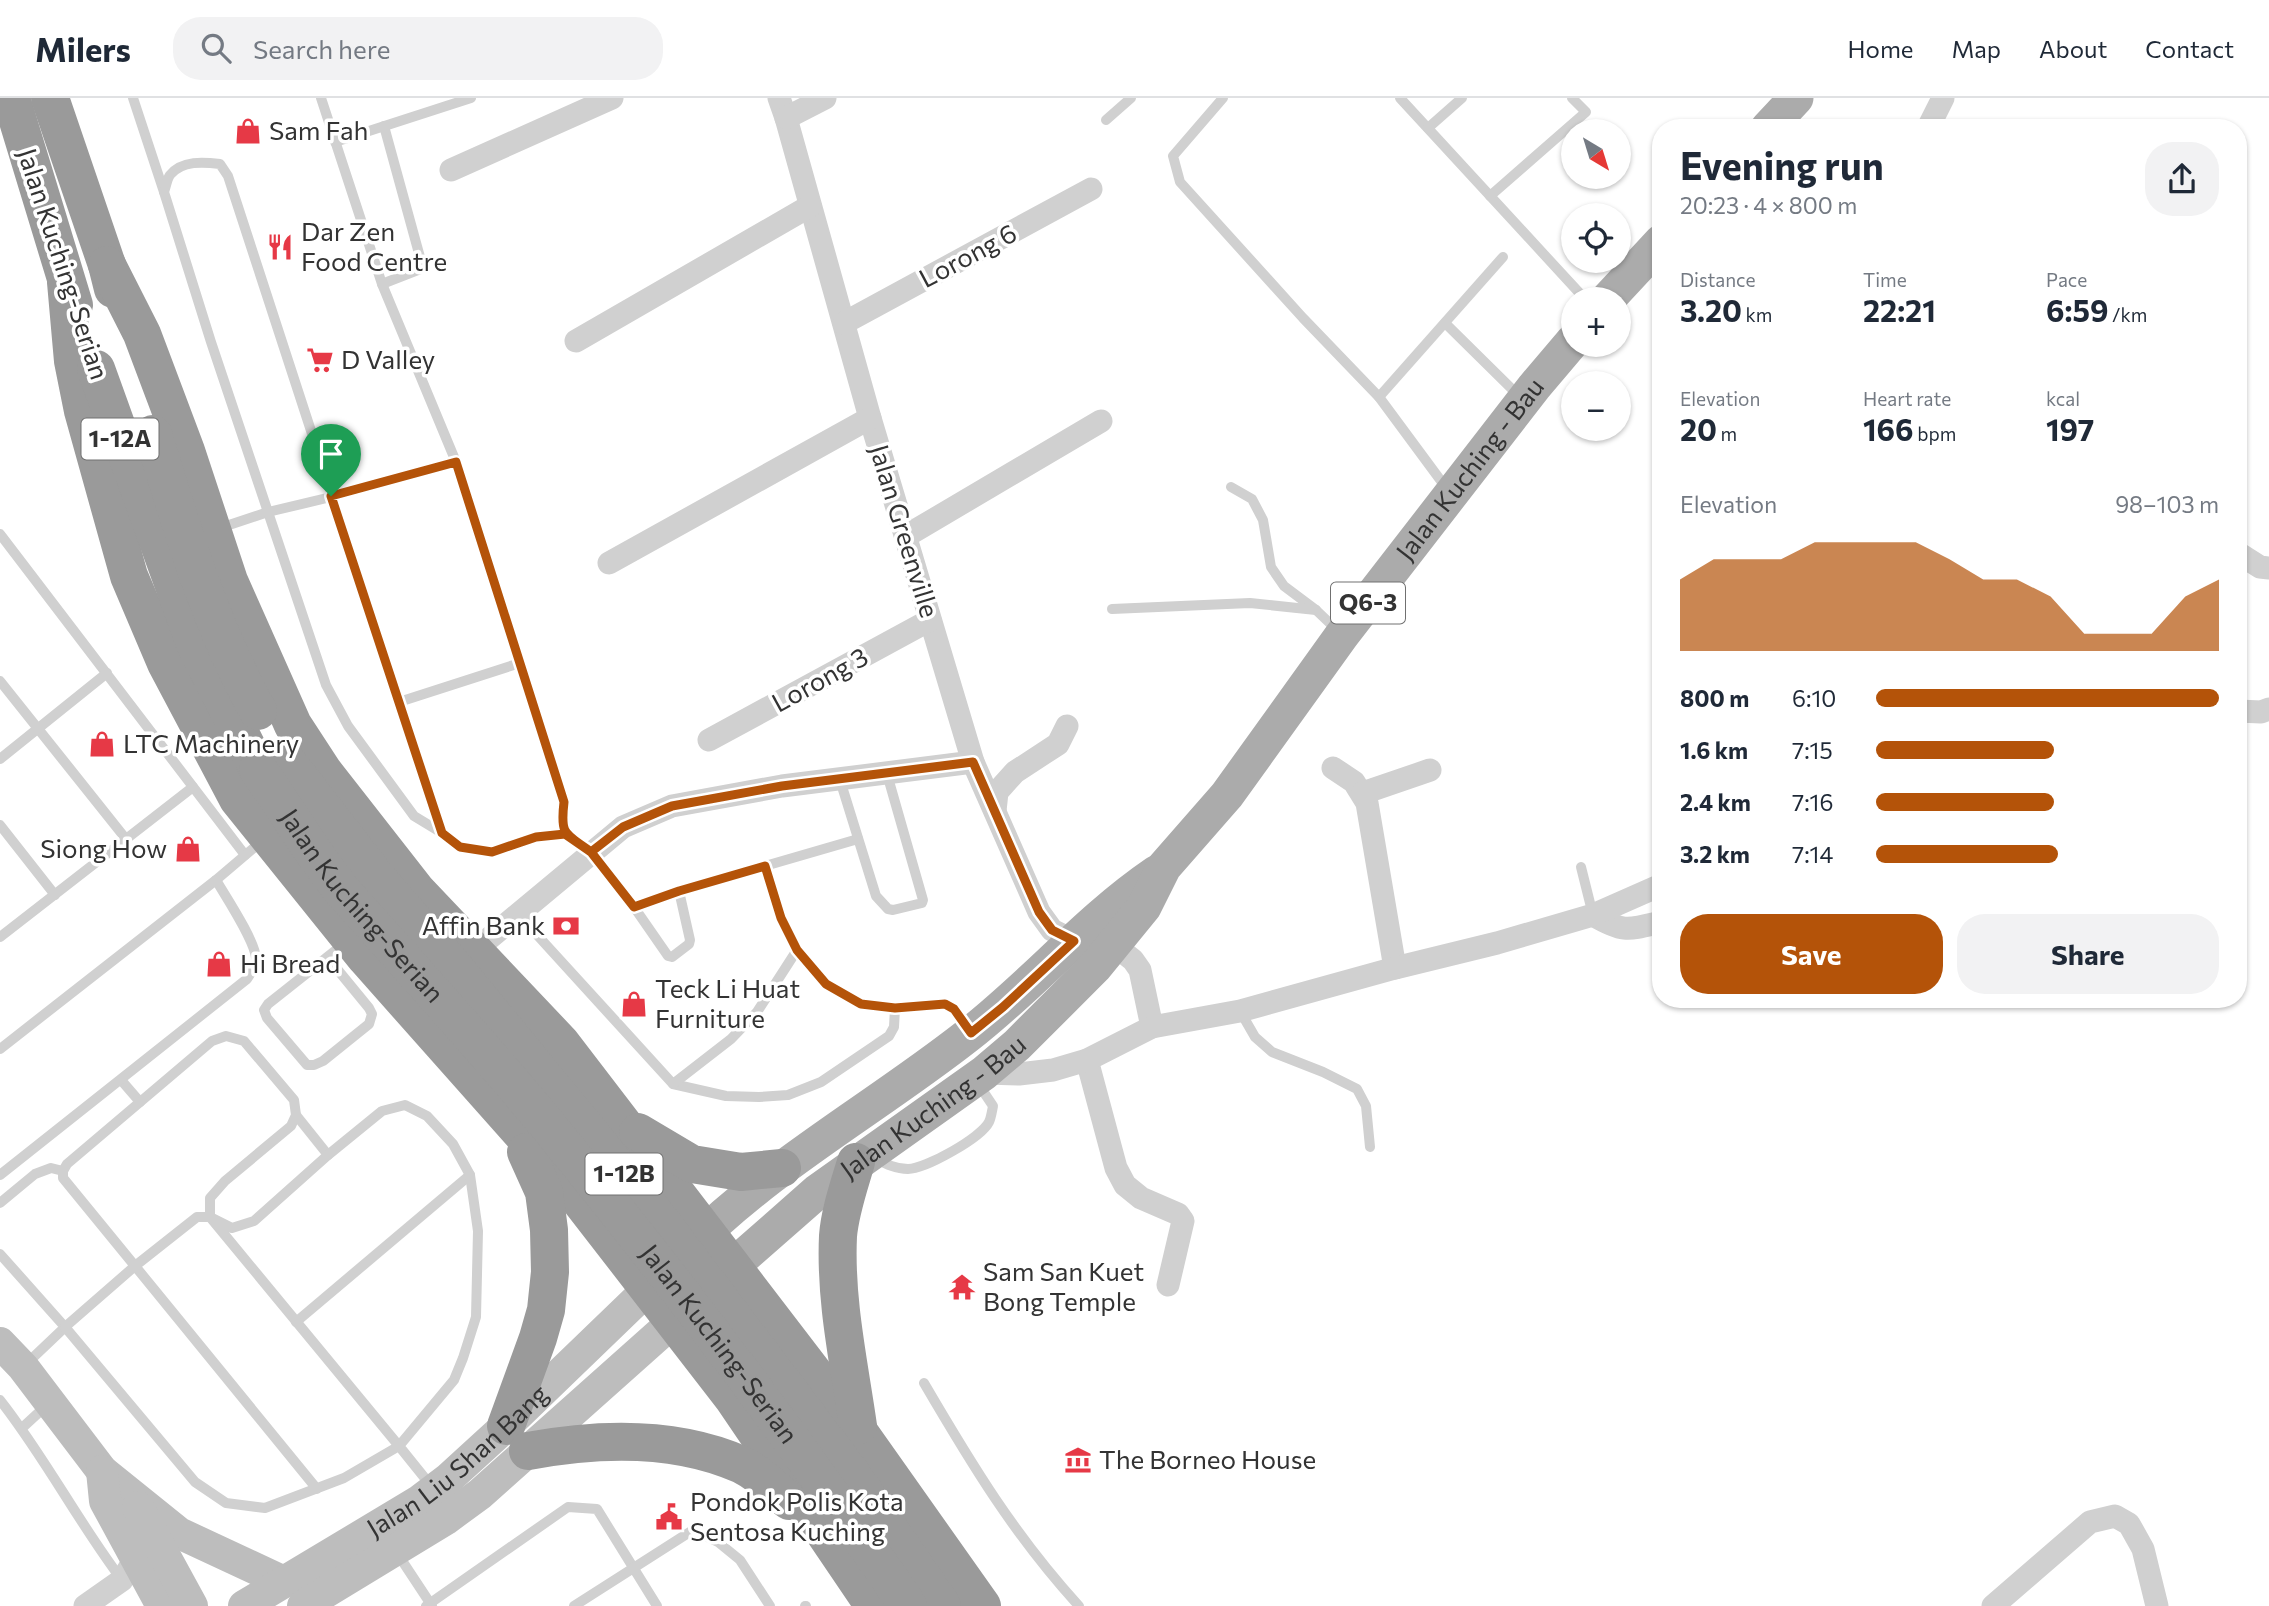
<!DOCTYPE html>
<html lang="en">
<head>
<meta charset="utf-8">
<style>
	body { margin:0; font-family:Commissioner,sans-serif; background:#f2f2f3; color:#1f2937; height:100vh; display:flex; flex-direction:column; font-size:26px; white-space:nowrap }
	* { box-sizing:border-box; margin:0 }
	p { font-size:23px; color:#747a83 }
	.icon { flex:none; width:38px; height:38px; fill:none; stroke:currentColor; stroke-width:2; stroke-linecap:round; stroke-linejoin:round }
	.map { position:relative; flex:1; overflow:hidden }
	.panel { position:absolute; left:1652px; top:21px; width:595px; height:889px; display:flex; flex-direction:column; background:#fff; border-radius:28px; box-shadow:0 2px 5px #0004 }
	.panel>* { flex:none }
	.needle { width:46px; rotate:142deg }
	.buttons { position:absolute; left:1561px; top:21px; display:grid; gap:14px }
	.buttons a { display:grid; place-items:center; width:70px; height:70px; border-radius:50%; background:#fff; box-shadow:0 2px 5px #0004; font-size:35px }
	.pin { position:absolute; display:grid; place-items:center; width:60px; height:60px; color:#fff; margin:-72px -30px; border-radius:50% 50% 50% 0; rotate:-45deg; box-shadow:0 0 7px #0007 }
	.pin .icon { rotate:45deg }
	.round { display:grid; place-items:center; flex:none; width:74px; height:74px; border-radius:28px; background:#f2f2f3 }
	.overview { display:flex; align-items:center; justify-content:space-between; height:119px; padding:0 28px }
	h1 { font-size:38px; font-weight:700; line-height:52px }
	.metrics { display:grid; grid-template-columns:repeat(3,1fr); gap:10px; height:119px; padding:7px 28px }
	.metrics div { display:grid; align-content:center }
	.metrics b { font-size:30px; font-weight:700 }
	.metrics small { font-size:19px; font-weight:400 }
	.metrics p { font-size:19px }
	.chart { height:196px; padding:14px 28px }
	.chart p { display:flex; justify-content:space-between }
	.chart svg { width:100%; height:126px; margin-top:7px; fill:#b45309; opacity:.7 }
	.action { display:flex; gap:14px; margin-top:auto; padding:14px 28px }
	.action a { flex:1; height:80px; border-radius:28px; background:#b45309; color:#fff; font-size:28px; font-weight:700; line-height:80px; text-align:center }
	.action a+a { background:#f2f2f3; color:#1f2937 }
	ul { padding:0 28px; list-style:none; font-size:23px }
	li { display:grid; grid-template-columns:112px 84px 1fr; align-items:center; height:52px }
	li i { height:18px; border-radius:9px; background:#b45309 }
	header { display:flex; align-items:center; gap:42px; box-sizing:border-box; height:98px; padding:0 35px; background:#fff; border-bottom:2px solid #e0e1e3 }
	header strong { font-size:33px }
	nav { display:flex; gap:38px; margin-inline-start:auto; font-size:24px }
	.search { width:490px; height:63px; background:#f2f2f3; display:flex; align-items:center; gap:18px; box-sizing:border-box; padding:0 24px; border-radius:28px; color:#747a83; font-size:26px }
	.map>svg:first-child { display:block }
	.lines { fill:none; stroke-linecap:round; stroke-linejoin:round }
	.lane { stroke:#d0d0d0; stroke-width:10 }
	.street { stroke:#d0d0d0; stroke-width:23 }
	.secondary { stroke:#bdbdbd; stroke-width:32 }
	.primary { stroke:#ababab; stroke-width:35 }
	.highway { stroke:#9a9a9a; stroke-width:38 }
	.highway-bridge { stroke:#9a9a9a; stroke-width:38 }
	.route-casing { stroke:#fff; stroke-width:14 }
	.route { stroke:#b45309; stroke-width:9 }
	.labels { text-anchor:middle; stroke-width:7; stroke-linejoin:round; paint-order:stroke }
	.shield { fill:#fff; stroke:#707070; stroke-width:2 }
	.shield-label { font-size:24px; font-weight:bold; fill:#333 }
	.poi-label { font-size:26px; fill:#333; stroke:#fff; text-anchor:start }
	.street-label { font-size:26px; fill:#333; stroke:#fff }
</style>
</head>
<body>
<header>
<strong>Milers</strong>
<div class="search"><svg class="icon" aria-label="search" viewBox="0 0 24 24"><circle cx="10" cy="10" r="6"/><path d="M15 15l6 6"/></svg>Search here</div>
<nav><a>Home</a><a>Map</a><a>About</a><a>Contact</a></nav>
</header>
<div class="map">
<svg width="2269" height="1508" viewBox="0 0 2269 1508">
	<rect width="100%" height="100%" fill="#fff"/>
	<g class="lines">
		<g class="lane">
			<path d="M 133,0 L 164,94"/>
			<path d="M 321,0 L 382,186 L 456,364 L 564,704 L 562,730 L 565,735 L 591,754 L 634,809 L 679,793 L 858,741"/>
			<path d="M 1223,0 L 1173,58 L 1180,84 L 1303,220 L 1379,299 L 1447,391"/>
			<path d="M 1400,0 L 1585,201"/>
			<path d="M 1106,22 L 1131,0"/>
			<path d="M 1428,30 L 1462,0"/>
			<path d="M 335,44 L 471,0"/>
			<path d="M 1490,98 L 1586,14 L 1572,0"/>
			<path d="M 382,186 L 423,170 L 384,28"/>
			<path d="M 1445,225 L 1519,298"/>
			<path d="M 1379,299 L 1503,159"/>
			<path d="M 1231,389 L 1252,401 L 1263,422 L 1271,469 L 1284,488 L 1316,512 L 1338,533"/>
			<path d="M 220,430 L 268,414 L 331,399 L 456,364"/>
			<path d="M 0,436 L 245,757"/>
			<path d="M 1112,511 L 1250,505 L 1316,512"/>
			<path d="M 0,583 L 126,741"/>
			<path d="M 399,604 L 520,565"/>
			<path d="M 0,661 L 107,575"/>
			<path d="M 840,682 L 876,798 L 888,811 L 893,812 L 922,805 L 923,802 L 887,676"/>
			<path d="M 0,727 L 55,797"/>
			<path d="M 442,735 L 414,718 L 348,628 L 326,587 L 211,244 L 164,94 C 166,89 167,81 170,77 C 182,62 204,64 220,66 L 228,78 L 442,735 L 460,749 L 492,754 L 536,739 L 565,735"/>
			<path d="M 765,768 L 781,820 L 797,852 L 826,886 L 861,906 L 895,910 L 945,906 L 954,911 L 968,931"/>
			<path d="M 1581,769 L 1593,817"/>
			<path d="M 634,809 L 668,858 L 672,859 L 689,846 L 690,842 L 679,793"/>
			<path d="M 518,816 L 673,986 L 726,998 L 759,999 L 788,997 L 821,984 L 889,938 L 894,929 L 895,910"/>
			<path d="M 0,839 L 193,689"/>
			<path d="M 328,860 L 369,910 L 372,916 L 369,926 L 323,963 L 314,967 L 307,967 L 267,920 L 264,912 L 268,906 L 345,845"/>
			<path d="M 1240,913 L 1255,939 L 1272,954 L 1323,974 L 1357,991 L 1366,1008 L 1370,1049"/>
			<path d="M 0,951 L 216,782 L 263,742"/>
			<path d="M 121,982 L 140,1004"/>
			<path d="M 673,986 L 731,941 L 757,914 L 797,852"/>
			<path d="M 296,1017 L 328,1057"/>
			<path d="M 875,1059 L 876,1061 C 886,1066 896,1071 908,1071 C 925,1071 981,1040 989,1024 C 991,1020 992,1013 993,1008 L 983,993 L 974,988"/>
			<path d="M 0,1077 L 247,881 C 251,875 255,869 256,861 C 256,844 226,799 216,782"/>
			<path d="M 0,1105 L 35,1076 L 51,1070 L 63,1073"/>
			<path d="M 0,1156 L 65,1229 L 25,1267"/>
			<path d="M 296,1224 L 470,1077"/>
			<path d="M 924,1285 C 972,1367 1015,1438 1079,1508"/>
			<path d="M 0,1302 C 45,1359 78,1424 122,1482"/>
			<path d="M 22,1330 L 48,1306"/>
			<path d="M 317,1391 L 135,1168 L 63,1080 L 63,1073 L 67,1066 L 212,943 L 226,938 L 244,943 L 294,1002 L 296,1017 L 291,1028 L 225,1083 L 210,1100 L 210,1119 L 399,1348 L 454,1282 L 463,1260 L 476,1219 L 478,1133 L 470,1077 L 453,1046 L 427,1018 L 405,1007 L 382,1013 L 328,1057 L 254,1123 L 232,1130 L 210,1119 L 197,1119 L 135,1168 L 65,1229 L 195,1384 L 226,1405 L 265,1410 L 344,1380 L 399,1348 L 432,1389"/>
			<path d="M 397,1455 L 432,1508"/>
			<path d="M 426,1508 L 568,1409 L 597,1411 L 657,1508"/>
			<path d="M 574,1508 L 693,1432 L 718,1444 L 740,1462 L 770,1508"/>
			<path d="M 805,1508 L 806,1508"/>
		</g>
		<g class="street">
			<path d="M 779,0 L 786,20 L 870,320 L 973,664 L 1039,814 L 1052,832 L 1074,843"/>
			<path d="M 786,20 L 825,0"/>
			<path d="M 1928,30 L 1943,0"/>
			<path d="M 451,72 L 612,0"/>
			<path d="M 844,225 L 1091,91"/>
			<path d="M 576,243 L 810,108"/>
			<path d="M 906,438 L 1101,323"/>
			<path d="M 2238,455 L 2260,469 L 2269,470"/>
			<path d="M 609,465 L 870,320"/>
			<path d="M 2238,613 L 2261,614 L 2269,611"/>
			<path d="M 709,642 L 930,522"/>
			<path d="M 1333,670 L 1354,684 L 1367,705 L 1395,870"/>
			<path d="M 1363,695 L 1430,672"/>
			<path d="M 995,713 L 997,694 L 1015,674 L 1058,646 L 1067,628"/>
			<path d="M 1593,817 C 1624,835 1628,832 1661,824"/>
			<path d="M 1114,847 L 1133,862 L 1140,872 L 1152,929"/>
			<path d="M 474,853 L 623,729 L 672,708 L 782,688 L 973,664"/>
			<path d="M 1087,962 L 1116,1070 L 1125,1087 L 1141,1100 L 1178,1116 L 1183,1123 L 1168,1187"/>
			<path d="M 984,975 L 1019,976 L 1053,972 L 1087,962 L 1152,929 L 1240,913 L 1395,870 L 1497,845 L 1593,817 L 1661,787"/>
			<path d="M 85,1508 L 122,1482 L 136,1459"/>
			<path d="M 1993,1508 L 2090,1424 L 2115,1418 L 2129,1426 L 2143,1451 L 2157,1508"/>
		</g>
		<g class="secondary">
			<path d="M 0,1245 L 23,1269 L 102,1373 L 179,1435 L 284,1484"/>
			<path d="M 102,1373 L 105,1403 L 162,1508"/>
			<path d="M 138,1409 L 192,1508"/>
			<path id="s1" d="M 244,1508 L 419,1403 L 448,1381 L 506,1328 L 648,1191"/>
			<path d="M 303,1508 L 446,1421 L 480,1396 L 674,1223"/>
		</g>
		<g class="primary">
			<path d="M 1768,30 L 1796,0"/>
			<path d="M 1608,201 L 1661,144"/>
			<path d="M 685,1154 C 769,1068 874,1011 967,938 C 1033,887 1087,822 1156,775"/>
			<path id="s2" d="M 711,1187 L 818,1093 L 984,975 L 1017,947 L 1095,869 L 1144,809 L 1164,769 L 1227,697 L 1342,537 L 1534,289 L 1573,243"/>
		</g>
		<g class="highway">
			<path d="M 11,0 L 74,207"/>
			<path d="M 50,0 L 107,167 L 113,191"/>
			<path d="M 107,167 L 142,236 L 186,353 L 229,483 L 293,627 L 323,673 L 416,792 L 561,945 L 859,1334 L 982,1508"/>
			<path d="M 66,184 L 73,263 L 83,313 L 129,478 L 166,565 L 238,701 L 366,860 L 572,1092 L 733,1300 L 874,1508"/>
			<path d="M 96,271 L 195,546 L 258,671"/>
			<path d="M 153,336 C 182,431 210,527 258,613"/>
			<path d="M 638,1034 L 692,1066 L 741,1074 L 782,1070"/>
			<path d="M 856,1064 C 849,1088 840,1113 838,1138 C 835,1203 849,1265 858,1328"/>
			<path d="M 506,1328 L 538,1240 L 546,1212 L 550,1174 L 549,1132 L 544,1094 L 526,1054"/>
			<path d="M 528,1353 C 598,1340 675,1337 742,1367 C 760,1376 774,1390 789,1403"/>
		</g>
		<g class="highway-bridge">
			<path d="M 285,661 L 377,780 L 454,869 L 644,1101 L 853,1378 L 942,1508"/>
			<path id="s3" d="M 258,671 L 312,752 L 339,789 C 408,867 479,944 545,1024 C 673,1180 795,1341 908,1508"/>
		</g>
	</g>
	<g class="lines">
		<g class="route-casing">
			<path id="route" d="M 331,398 L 442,735 L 460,749 L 492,754 L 536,739 L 565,736 L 591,754 L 634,809 L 679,793 L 765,768 L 781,820 L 797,852 L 826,886 L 861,906 L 895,910 L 945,906 L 954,911 L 971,935 L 1003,909 L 1074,843 L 1052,832 L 1039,814 L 973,664 L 782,688 L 672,708 L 623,729 L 591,754 C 565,735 560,738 564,704 L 456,364 L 331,398"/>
		</g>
		<use href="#route" class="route"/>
	</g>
	<defs>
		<g id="shop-bare" transform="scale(2.1)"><path d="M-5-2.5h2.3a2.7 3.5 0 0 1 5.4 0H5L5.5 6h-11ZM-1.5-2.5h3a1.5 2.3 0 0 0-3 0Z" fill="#e63946" stroke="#fff" stroke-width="2.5" paint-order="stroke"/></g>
		<g id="restaurant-bare" transform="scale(2.1)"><path d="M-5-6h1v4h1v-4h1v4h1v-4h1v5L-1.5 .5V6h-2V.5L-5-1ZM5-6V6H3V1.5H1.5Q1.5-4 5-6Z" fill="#e63946" stroke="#fff" stroke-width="2.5" paint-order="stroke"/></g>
		<g id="supermarket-bare" transform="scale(2.1)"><path d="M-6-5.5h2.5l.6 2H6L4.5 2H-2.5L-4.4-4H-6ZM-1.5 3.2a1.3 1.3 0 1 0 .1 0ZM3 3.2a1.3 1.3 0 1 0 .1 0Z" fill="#e63946" stroke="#fff" stroke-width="2.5" paint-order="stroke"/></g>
		<g id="bank-bare" transform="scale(2.1)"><path d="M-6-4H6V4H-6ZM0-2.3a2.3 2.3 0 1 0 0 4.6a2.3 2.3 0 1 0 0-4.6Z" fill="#e63946" stroke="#fff" stroke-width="2.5" paint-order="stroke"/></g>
		<g id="temple-bare" transform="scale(2.1)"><path d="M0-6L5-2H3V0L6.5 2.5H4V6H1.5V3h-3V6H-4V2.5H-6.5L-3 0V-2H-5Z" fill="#e63946" stroke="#fff" stroke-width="2.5" paint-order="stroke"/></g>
		<g id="museum-bare" transform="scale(2.1)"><path d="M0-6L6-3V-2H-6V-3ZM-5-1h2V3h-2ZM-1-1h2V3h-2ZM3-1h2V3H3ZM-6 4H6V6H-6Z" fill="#e63946" stroke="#fff" stroke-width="2.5" paint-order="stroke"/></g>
		<g id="civic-bare" transform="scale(2.1)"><path d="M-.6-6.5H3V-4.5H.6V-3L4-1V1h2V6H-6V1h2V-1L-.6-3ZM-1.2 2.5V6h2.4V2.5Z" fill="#e63946" stroke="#fff" stroke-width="2.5" paint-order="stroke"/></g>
	</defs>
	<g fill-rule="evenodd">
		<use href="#shop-bare" x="248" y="33"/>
		<use href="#restaurant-bare" x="280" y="149"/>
		<use href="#supermarket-bare" x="320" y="262"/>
		<use href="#shop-bare" x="102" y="646"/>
		<use href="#shop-bare" x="188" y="751"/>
		<use href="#bank-bare" x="566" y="828"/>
		<use href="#shop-bare" x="219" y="866"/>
		<use href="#shop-bare" x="634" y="906"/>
		<use href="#temple-bare" x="962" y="1189"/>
		<use href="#museum-bare" x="1078" y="1362"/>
		<use href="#civic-bare" x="669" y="1419"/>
	</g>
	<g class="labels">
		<g class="shield">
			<rect x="81.5" y="320.5" width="77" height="41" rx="5"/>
			<rect x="1331" y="484.5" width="74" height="41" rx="5"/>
			<rect x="585.5" y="1055.5" width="77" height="41" rx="5"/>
		</g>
		<g class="shield-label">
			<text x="120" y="349">1-12A</text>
			<text x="1368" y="513">Q6-3</text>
			<text x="624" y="1084">1-12B</text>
		</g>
		<g class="poi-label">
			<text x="269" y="42">Sam Fah</text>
			<text x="301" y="143">Dar Zen<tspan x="301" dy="30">Food Centre</tspan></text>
			<text x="341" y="271">D Valley</text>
			<text x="123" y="655">LTC Machinery</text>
			<text x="167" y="760" text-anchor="end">Siong How</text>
			<text x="545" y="837" text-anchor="end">Affin Bank</text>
			<text x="240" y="875">Hi Bread</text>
			<text x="655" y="900">Teck Li Huat<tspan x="655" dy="30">Furniture</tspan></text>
			<text x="983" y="1183">Sam San Kuet<tspan x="983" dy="30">Bong Temple</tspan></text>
			<text x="1099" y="1371">The Borneo House</text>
			<text x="690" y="1413">Pondok Polis Kota<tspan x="690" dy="30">Sentosa Kuching</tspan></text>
		</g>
		<g class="street-label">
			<text transform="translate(968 158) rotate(-28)" y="9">Lorong 6</text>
			<text transform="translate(63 166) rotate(72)" y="9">Jalan Kuching-Serian</text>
			<text dy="9" stroke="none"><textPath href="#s2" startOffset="1124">Jalan Kuching - Bau</textPath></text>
			<text transform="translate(904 433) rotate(73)" y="9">Jalan Greenville</text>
			<text transform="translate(820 582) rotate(-29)" y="9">Lorong 3</text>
			<text dy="9" stroke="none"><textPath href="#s3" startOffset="172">Jalan Kuching-Serian</textPath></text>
			<text dy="9" stroke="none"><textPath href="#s2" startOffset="285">Jalan Kuching - Bau</textPath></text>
			<text dy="9" stroke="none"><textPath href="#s3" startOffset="738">Jalan Kuching-Serian</textPath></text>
			<text dy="9" stroke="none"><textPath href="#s1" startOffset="259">Jalan Liu Shan Bang</textPath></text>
		</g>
	</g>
</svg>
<div class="buttons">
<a><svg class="needle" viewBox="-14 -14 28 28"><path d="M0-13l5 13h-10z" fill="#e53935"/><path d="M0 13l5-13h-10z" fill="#747a83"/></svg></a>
<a><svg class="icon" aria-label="locate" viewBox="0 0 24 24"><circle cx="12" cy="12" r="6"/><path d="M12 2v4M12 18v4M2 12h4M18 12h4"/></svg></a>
<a>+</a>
<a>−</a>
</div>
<div class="pin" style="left:331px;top:398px;background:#1e9e55"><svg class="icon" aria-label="arrive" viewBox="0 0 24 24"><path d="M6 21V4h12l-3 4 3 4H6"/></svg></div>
<section class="panel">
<div class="overview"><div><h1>Evening run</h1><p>20:23 · 4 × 800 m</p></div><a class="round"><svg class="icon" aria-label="share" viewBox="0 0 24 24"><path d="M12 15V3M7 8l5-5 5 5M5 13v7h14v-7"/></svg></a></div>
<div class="metrics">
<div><p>Distance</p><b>3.20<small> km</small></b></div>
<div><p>Time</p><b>22:21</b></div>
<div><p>Pace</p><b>6:59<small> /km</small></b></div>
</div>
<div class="metrics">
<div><p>Elevation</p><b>20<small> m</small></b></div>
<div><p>Heart rate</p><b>166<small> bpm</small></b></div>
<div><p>kcal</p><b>197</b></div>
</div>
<div class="chart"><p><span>Elevation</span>98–103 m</p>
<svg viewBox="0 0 160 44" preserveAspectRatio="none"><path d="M0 44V19L10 12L20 12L30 12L40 6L50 6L60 6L70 6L80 12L90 19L100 19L110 25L120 38L130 38L140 38L150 25L160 19V44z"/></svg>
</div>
<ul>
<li><b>800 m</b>6:10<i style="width:100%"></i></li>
<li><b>1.6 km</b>7:15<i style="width:52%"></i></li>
<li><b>2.4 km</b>7:16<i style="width:52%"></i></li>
<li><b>3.2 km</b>7:14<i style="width:53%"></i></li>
</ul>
<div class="action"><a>Save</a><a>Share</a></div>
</section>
</div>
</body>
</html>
